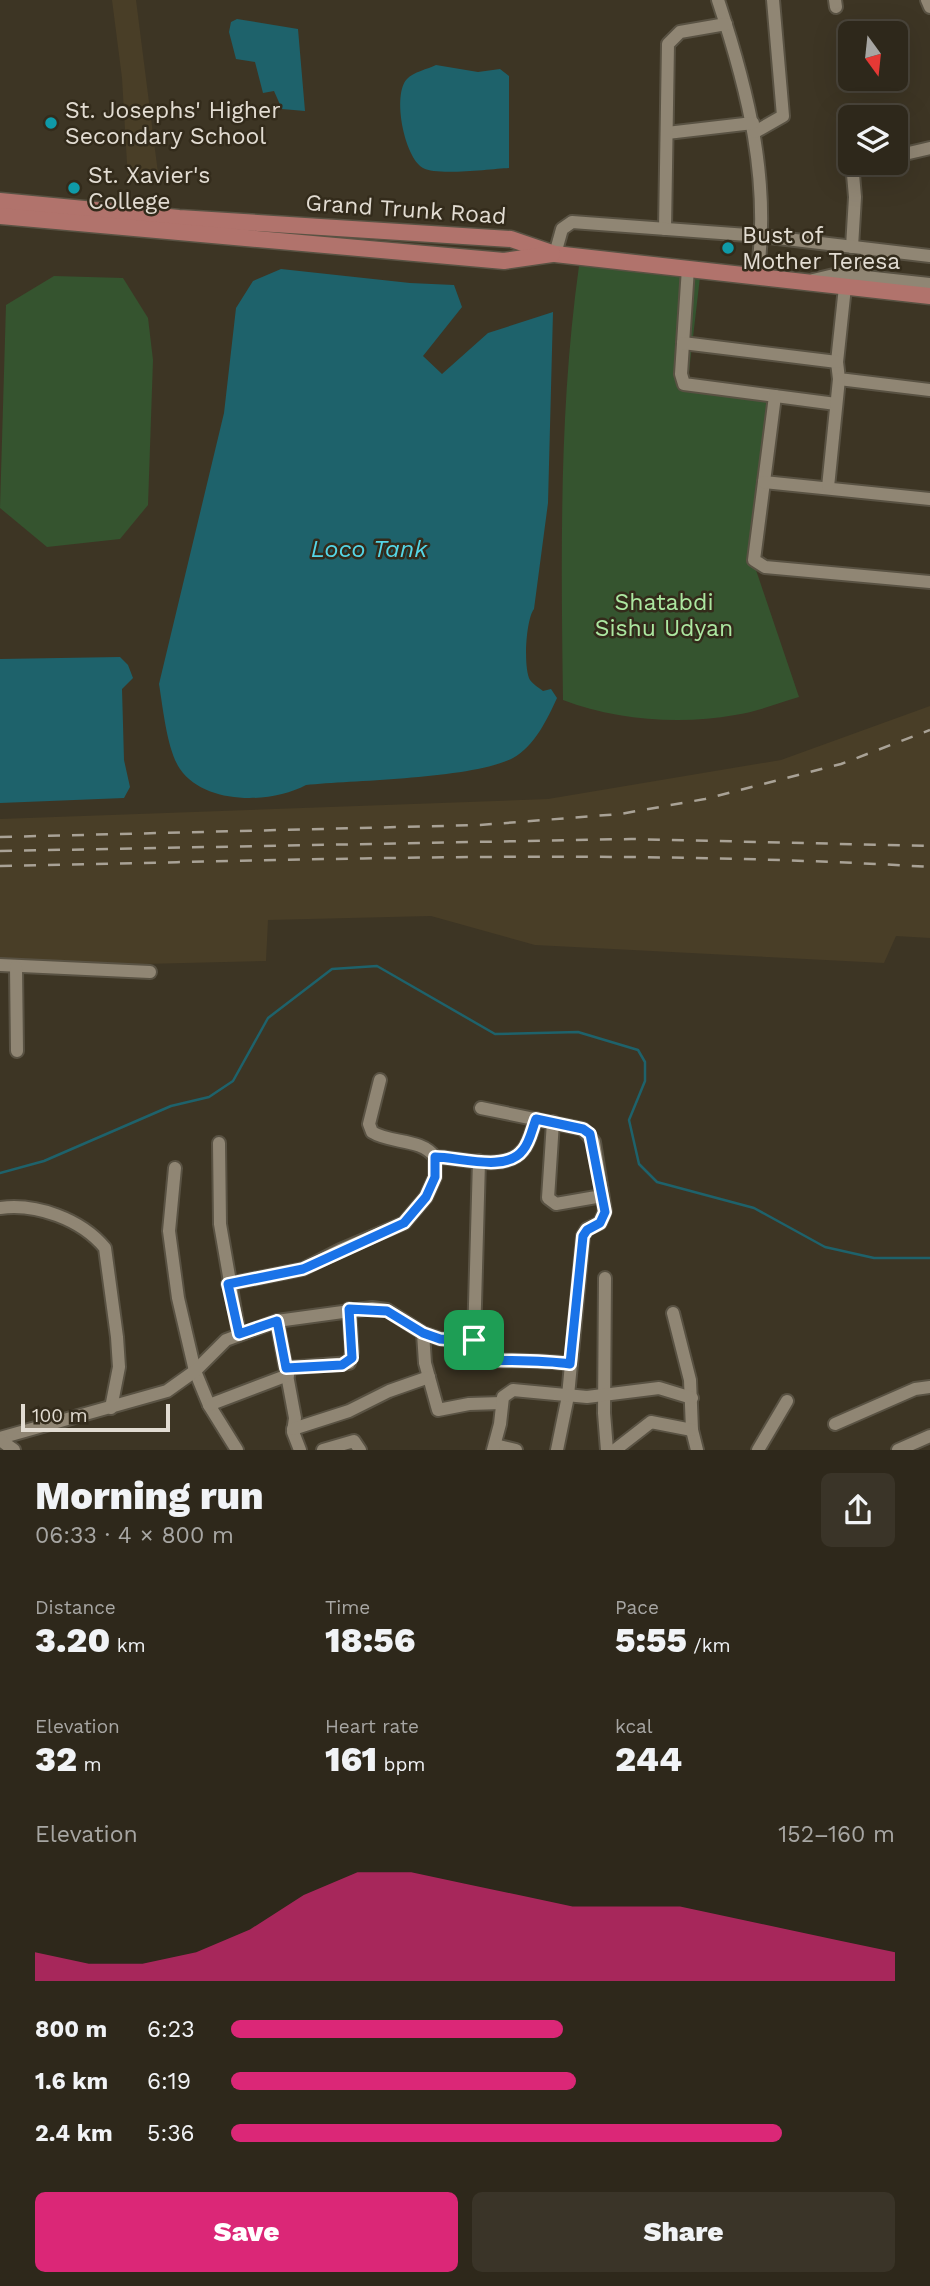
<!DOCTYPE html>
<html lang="en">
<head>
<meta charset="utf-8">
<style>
	body { margin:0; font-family:"Work Sans",sans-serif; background:#3a3428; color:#f1f3f6; height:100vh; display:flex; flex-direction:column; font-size:26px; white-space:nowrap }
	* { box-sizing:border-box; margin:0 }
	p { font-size:23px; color:#a7a6a3 }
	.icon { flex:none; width:38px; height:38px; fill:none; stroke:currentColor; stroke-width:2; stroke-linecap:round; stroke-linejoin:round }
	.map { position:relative; height:1450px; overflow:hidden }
	.sheet { display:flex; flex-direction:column; background:#2e281b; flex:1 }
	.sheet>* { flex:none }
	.needle { width:46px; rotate:165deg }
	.fabs { position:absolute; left:838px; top:21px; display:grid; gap:14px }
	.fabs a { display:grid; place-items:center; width:70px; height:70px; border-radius:10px; background:#2e281b; box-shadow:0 7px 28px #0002,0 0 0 2px #49443a; font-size:35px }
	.scale { position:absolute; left:21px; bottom:18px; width:149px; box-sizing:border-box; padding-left:7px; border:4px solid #e2dcd2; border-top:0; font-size:19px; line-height:24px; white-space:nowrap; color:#e2dcd2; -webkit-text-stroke:5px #332b1b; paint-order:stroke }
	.pin { position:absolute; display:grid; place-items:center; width:60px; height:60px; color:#fff; margin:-30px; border-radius:14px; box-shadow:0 4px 10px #0006 }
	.round { display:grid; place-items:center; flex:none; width:74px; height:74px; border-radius:10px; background:#3a3428 }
	.overview { display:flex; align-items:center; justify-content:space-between; height:119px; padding:0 35px }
	h1 { font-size:38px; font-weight:800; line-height:52px }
	.metrics { display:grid; grid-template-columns:repeat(3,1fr); gap:10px; height:119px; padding:7px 35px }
	.metrics div { display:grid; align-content:center }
	.metrics b { font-size:35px; font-weight:800 }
	.metrics small { font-size:19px; font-weight:400 }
	.metrics p { font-size:19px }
	.chart { height:196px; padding:14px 35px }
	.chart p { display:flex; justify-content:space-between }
	.chart svg { width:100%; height:126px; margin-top:7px; fill:#db2777; opacity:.7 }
	.primary-button { display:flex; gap:14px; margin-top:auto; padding:14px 35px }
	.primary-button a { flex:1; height:80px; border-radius:10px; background:#db2777; color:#fff; font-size:28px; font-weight:800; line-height:80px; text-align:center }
	.primary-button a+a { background:#3a3428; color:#f1f3f6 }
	ul { padding:0 35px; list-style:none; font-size:23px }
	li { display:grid; grid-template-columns:112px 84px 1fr; align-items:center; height:52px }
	li i { height:18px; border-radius:9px; background:#db2777 }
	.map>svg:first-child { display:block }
	.built { fill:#493e27 }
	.green { fill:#35542f }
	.water { fill:#1e626b }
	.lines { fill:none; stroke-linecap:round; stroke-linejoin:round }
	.stream { stroke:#1e626b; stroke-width:2.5 }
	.minor-casing { stroke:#595243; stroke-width:16 }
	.major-casing { stroke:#595243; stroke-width:19 }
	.minor { stroke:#908674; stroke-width:12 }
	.major { stroke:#b1736c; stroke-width:16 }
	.rail { stroke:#a9a296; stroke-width:2.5; stroke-dasharray:12 12; stroke-linecap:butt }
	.route-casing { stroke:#fff; stroke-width:14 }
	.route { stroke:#1a73e8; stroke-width:9 }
	.culture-dot { fill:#0f9aa8; stroke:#332b1b; stroke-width:2.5 }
	.labels { text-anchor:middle; stroke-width:5; stroke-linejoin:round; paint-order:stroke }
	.poi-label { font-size:23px; fill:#e2dcd2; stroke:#332b1b; text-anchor:start }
	.street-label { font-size:23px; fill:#e2dcd2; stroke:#332b1b }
	.park-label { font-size:23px; fill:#ace7a0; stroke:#332b1b }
	.water-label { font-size:24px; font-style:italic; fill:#55d6e7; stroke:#332b1b }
</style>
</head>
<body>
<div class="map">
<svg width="930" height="1450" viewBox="0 0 930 1450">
	<rect width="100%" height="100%" fill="#3d3524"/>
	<g class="built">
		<path d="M 112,0 L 136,0 L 159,181 L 128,180 L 122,78 Z"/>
		<path d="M 930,706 L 930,938 L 896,936 L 884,963 L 535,945 L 431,916 L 268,920 L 266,961 L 62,966 L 0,963 L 0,819 L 548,799 L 781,760 Z"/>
	</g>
	<g class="green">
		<path d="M 579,266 L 700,277 L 687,389 L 768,397 L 756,570 L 799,697 C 778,703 757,712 735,715 C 680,725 615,720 563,700 C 561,555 559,409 579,266 Z"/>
		<path d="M 54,276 L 123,278 L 148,318 L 153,360 L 148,505 L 120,539 L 47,547 L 0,508 L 6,305 Z"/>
	</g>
	<g class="water">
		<path d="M 237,19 L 298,29 L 305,111 L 282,109 L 274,91 L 263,93 L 255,62 L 236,59 L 229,32 L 231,22 Z"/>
		<path d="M 436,65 L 478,72 L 500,69 L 509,76 L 509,168 C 490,169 437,176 423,168 C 404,157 392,94 407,79 C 413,72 428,69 436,65 Z"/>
		<path d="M 281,269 L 410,283 L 454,285 L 462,307 L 423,356 L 442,374 L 488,333 L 553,312 L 548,503 L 534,609 C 526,619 523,668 530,680 C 533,684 539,688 543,691 L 551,689 L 557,698 C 548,718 534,747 513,758 C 472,779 356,780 306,785 C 271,804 205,805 180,769 C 167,750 163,708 159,684 L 224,413 L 236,308 L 253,281 Z"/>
		<path d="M 120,657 L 128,665 L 133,678 L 122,689 L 124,760 L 130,787 L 124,798 L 0,803 L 0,659 Z"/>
	</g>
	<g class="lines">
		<path class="stream" d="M 0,1173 L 44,1161 L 171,1106 L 209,1097 L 233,1081 L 268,1018 L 332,969 L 377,966 L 495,1034 L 578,1032 L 638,1050 L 645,1062 L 645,1081 L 629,1120 L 639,1164 L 657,1182 L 754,1208 L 825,1247 L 874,1258 L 930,1258"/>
		<g class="minor-casing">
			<g id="minor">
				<path d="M 718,0 C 748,90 771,182 757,277"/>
				<path d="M 835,0 L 836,7"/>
				<path d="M 927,0 L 930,7"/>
				<path d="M 845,124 L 850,155"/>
				<path d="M 755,132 L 783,116 L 773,0"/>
				<path d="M 667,133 L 753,123"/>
				<path d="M 896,156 L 930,148"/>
				<path d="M 852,163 L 855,197 L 852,247"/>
				<path d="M 665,229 L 668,44 L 680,32 L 726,24"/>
				<path d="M 555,254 L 562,229 L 572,222 L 761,236 L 930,256"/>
				<path d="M 688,268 L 681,374 L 684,384 L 836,404"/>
				<path d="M 864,279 L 868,249"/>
				<path d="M 813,280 L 838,274 L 930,284"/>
				<path d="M 845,287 L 837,362 L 839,379 L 930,390"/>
				<path d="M 683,343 L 837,362"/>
				<path d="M 775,396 L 754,560 L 765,567 L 930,582"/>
				<path d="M 764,482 L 930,499"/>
				<path d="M 828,487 L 839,379"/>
				<path d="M 0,965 L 150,972"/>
				<path d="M 16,967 L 17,1051"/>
				<path d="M 481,1108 L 583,1129 L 594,1142 L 605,1211 L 600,1223 L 587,1229 L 583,1236 L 568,1396 L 557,1450"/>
				<path d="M 553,1122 L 548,1198 L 556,1204 L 602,1196"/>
				<path d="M 219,1143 L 220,1224 L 239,1334"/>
				<path d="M 435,1157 C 459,1157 505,1173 523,1150 C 530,1142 532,1129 536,1119"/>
				<path d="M 175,1168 L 169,1231 L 178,1298 L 195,1371 L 209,1405 L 237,1450"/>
				<path d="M 0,1208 C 36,1203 81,1219 105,1248 L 117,1337 L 119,1367 L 111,1408"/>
				<path d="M 605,1278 L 604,1413 L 607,1450"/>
				<path d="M 228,1284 L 303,1269 L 340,1250 L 404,1223 L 426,1197 L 435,1177 L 435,1157 C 421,1138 391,1144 372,1132 L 369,1124 L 380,1080"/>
				<path d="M 673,1313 L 690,1380 L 692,1430 L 697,1450"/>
				<path d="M 277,1321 L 295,1418 L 293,1432 L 300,1450"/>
				<path d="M 423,1333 L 425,1363 L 438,1410 L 469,1404 L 502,1403"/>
				<path d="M 474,1340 L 479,1161"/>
				<path d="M 286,1368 L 349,1363 L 352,1352 L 349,1309"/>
				<path d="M 209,1405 L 288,1375"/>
				<path d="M 835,1424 L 915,1389 L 930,1387"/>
				<path d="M 293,1429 L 349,1411 L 389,1391 L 429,1377"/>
				<path d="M 0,1438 L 167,1391 L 195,1371 L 226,1340 L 277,1321 L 372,1308 L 387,1310 L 423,1333 L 441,1339 L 474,1340 L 479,1342 L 488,1360 C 516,1361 544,1360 571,1364"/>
				<path d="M 0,1440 L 14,1450"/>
				<path d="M 495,1445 L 516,1450"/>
				<path d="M 323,1450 L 354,1441 L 360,1450"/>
				<path d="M 493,1450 L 500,1424 L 503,1397 L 513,1390 L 587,1397 L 659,1388 L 692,1398"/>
				<path d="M 615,1450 L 651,1422 L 692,1430"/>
				<path d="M 758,1450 L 787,1401"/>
				<path d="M 898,1450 L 930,1436"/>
			</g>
		</g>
		<g class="major-casing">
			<g id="major">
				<path d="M 0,201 L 179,218 L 511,239 L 555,254 L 930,296"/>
				<path d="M 0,216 L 504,261 L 552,254"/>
			</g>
		</g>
		<use href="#minor" class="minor"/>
		<use href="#major" class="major"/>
		<g class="rail">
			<path d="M 0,837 L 480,825 L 620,814 L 705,799 L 841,764 L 930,730"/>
			<path d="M 0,851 L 631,839 L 930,846"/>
			<path d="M 0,866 C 310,860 620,848 930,867"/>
		</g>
	</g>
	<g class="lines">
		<g class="route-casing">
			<path id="route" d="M 536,1119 L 583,1129 L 590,1134 L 605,1212 L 600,1223 L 587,1230 L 583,1236 L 570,1364 C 543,1360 516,1361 488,1360 L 479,1342 L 440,1339 L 423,1333 L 387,1311 L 349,1309 L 352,1358 L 342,1365 L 286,1368 L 277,1321 L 239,1334 L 228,1284 L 303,1269 L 404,1223 L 426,1197 L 435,1177 L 435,1157 C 459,1157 506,1173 523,1150 C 530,1142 532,1129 536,1119 Z"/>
		</g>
		<use href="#route" class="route"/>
	</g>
	<g class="culture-dot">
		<circle cx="51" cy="123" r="7"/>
		<circle cx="74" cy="188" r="7"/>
		<circle cx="728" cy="248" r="7"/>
	</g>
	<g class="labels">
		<g class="poi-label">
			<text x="65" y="118">St. Josephs' Higher<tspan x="65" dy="26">Secondary School</tspan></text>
			<text x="88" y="183">St. Xavier's<tspan x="88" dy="26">College</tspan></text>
			<text x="742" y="243">Bust of<tspan x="742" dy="26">Mother Teresa</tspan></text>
		</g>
		<g class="street-label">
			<text transform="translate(406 209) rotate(4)" y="8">Grand Trunk Road</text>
		</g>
		<g class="park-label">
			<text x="664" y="610">Shatabdi<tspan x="664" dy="26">Sishu Udyan</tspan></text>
		</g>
		<g class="water-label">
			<text x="369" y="557">Loco Tank</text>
		</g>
	</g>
</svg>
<div class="fabs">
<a><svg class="needle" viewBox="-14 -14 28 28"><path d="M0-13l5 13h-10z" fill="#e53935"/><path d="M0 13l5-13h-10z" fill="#a7a6a3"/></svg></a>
<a><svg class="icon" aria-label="layers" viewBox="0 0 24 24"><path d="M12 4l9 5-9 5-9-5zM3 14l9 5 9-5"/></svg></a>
</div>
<div class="scale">100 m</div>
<div class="pin" style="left:474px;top:1340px;background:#1e9e55"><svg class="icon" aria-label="arrive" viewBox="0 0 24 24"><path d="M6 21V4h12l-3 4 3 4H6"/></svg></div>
</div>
<section class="sheet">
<div class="overview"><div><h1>Morning run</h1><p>06:33 · 4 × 800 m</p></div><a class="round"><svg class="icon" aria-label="share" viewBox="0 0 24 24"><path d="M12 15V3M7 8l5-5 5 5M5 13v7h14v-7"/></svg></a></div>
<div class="metrics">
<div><p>Distance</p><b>3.20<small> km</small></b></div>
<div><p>Time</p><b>18:56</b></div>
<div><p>Pace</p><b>5:55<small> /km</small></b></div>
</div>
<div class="metrics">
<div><p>Elevation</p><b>32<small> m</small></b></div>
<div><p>Heart rate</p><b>161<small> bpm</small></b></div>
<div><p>kcal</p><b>244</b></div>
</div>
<div class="chart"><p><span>Elevation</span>152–160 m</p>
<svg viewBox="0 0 160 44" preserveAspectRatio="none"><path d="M0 44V34L10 38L20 38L30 34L40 26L50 14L60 6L70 6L80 10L90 14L100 18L110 18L120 18L130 22L140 26L150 30L160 34V44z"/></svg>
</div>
<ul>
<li><b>800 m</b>6:23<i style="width:50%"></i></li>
<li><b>1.6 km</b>6:19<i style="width:52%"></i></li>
<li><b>2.4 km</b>5:36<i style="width:83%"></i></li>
</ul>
<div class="primary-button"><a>Save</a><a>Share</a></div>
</section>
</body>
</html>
